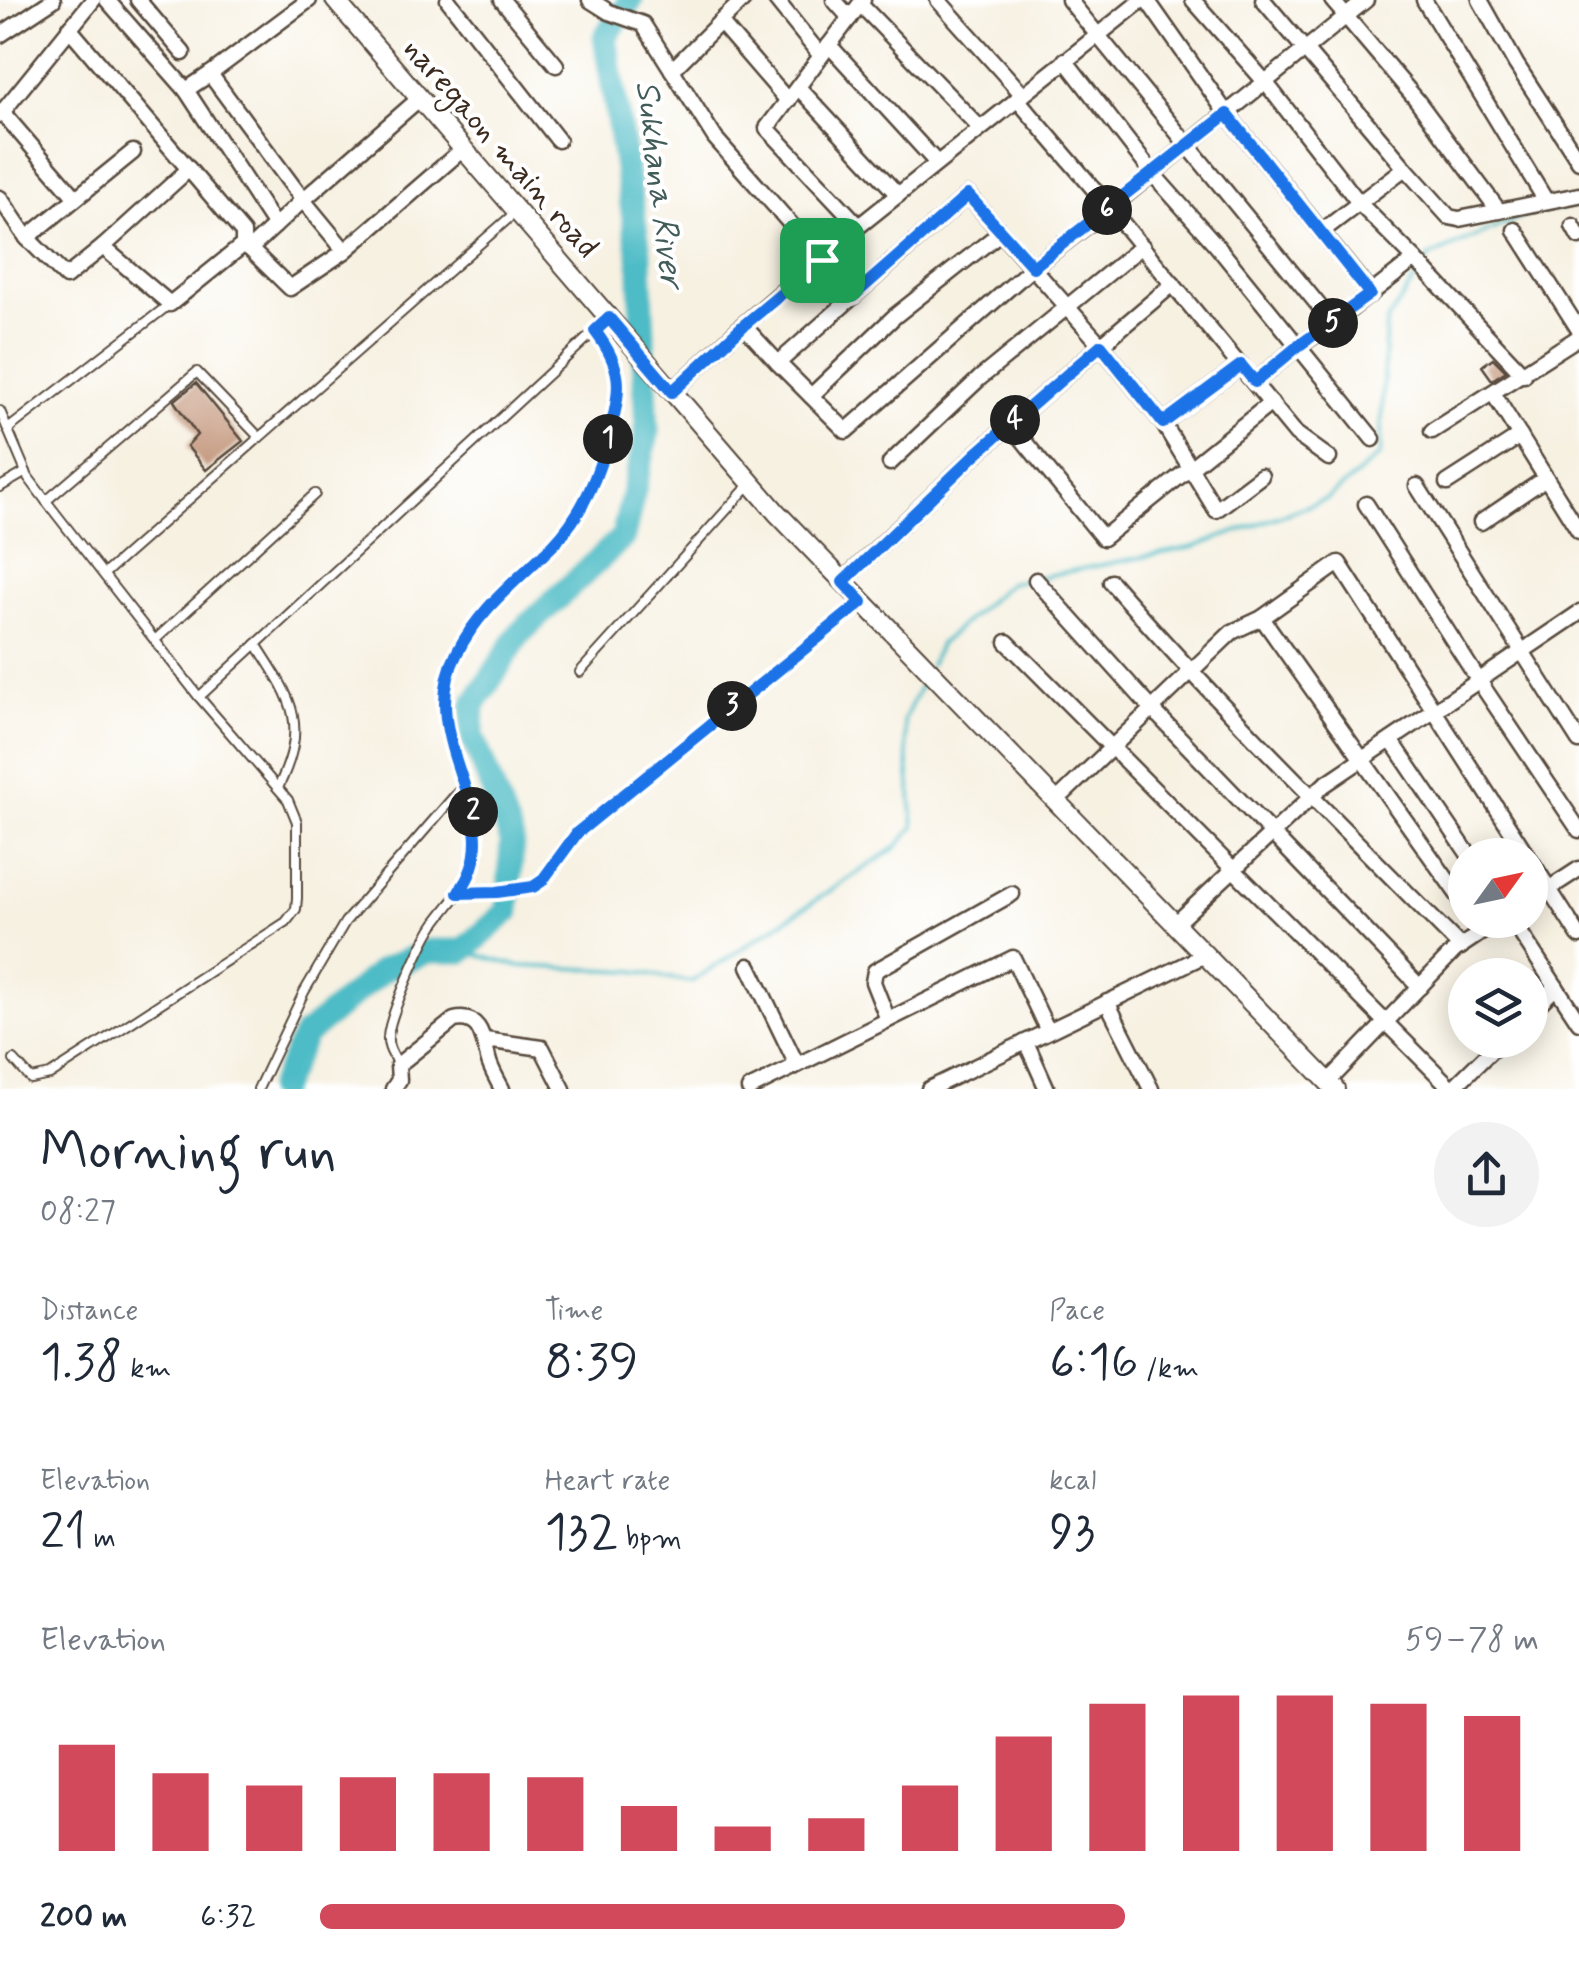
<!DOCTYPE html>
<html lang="en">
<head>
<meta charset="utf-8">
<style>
	body { margin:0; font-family:Mynerve,sans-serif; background:#f2f2f3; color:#1f2937; height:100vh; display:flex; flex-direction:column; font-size:38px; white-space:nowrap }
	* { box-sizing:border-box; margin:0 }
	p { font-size:32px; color:#747a83 }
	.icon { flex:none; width:55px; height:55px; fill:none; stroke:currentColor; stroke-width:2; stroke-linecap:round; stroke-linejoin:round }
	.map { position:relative; height:1089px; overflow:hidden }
	.details { display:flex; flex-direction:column; background:#fff; flex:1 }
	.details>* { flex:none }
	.needle { width:65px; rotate:57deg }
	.controls { position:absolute; left:1448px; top:838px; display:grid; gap:20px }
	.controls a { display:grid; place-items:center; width:100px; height:100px; border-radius:50%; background:#fff; box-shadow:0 5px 25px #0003; font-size:50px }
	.pin { position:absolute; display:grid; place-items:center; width:85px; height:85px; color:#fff; margin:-42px; border-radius:20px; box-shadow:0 5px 15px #0006 }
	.km { position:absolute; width:50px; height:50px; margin:-25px; border-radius:50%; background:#222; color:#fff; font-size:28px; line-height:50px; text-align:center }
	.round { display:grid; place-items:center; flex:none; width:105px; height:105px; border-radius:52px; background:#f2f2f3 }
	.overview { display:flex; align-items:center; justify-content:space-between; height:170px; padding:0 40px }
	h1 { font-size:55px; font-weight:600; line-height:75px }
	.metrics { display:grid; grid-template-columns:repeat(3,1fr); gap:15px; height:170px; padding:10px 40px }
	.metrics div { display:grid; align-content:center }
	.metrics b { font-size:50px; font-weight:600 }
	.metrics small { font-size:28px; font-weight:400 }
	.metrics p { font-size:28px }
	.chart { height:280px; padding:20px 40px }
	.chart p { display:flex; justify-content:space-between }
	.chart svg { width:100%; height:180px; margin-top:10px; stroke:#d1495b; stroke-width:6 }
	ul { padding:0 40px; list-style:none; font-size:32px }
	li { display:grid; grid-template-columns:160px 120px 1fr; align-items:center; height:75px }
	li i { height:25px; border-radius:12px; background:#d1495b }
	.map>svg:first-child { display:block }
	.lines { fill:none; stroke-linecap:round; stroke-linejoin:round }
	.stream { stroke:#4ebcc6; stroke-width:4 }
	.river { stroke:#4ebcc6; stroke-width:25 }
	.building { fill:#c79d84 }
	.service-casing { stroke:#57483b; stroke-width:12 }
	.minor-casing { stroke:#57483b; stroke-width:19 }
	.tertiary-casing { stroke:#57483b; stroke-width:22 }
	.service { stroke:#fff; stroke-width:8 }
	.minor { stroke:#fff; stroke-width:14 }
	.tertiary { stroke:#fff; stroke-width:18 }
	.route-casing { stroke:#fff; stroke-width:20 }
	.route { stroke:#1a73e8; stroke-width:12 }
	.labels { text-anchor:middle; stroke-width:8; stroke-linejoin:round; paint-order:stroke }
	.street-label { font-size:32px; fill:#3b2a1e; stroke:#fff }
	.water-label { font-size:35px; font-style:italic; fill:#425d59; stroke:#fff }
</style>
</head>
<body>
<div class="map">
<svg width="1579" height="1089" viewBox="0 0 1579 1089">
	<rect width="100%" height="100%" fill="#fff"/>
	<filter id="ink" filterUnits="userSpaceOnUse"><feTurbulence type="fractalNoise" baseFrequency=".01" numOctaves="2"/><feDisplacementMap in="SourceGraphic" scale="20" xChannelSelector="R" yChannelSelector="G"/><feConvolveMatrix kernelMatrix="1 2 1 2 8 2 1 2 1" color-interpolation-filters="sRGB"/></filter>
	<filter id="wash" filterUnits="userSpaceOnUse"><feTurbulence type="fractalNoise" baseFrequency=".0048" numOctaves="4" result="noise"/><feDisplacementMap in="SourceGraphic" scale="40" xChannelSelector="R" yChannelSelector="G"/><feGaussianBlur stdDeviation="2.25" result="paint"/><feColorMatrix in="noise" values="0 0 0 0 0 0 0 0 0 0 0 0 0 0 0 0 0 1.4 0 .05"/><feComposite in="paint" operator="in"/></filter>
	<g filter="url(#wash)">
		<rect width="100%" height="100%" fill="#f7f1e2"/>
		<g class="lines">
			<g class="stream">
				<path d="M 1426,262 L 1429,257 L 1529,213 L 1579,205"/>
				<path d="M 930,665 L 940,644 L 1009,583 L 1194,547 L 1327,499 L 1380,455 L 1386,323 L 1421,270"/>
				<path d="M 463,951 L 518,966 L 634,971 L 691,982 L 897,847 L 914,827 L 904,720 L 926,674"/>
			</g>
			<path class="river" d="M 279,1089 L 305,1035 L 383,970 L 429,951 L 463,951 L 508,911 L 512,840 L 472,735 L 473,706 L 520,633 L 623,537 L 647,434 L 640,257 L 605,37 L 631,0"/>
		</g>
		<g id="blocks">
			<g class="building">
				<path d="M 1493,358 L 1506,371 L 1492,380 L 1482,366 Z"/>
				<path d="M 196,383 L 243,441 L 206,470 L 187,446 L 197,435 L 174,401 Z"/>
			</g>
		</g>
	</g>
	<g filter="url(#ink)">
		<use href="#blocks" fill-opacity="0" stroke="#57483b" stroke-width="2.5"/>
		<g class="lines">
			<g class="service-casing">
				<g id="service">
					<path d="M 0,411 L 28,477 L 46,501 L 199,697 L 288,800 L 297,822 L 297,898 L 296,909 L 286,922 L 50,1075 L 31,1079 L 14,1060"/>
					<path d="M 8,429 L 170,304"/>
					<path d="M 0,487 L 26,472"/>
					<path d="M 46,501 L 197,372 L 259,437"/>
					<path d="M 104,574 L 517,211"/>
					<path d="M 155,640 L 315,494"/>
					<path d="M 256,644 C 293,701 309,723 278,788"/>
					<path d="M 580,672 L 751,483"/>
					<path d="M 199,697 L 609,318"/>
					<path d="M 458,893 C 483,893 526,899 543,878 C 555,863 563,846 577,833 L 861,603"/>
					<path d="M 398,1065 C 393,1055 387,1047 388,1037 C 389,1016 422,943 434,925 C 446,907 465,890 472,869 C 495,802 425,740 449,671 C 469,616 516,584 554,543 C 584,511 599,472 610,430 C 622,387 623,367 595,331"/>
					<path d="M 258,1089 L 304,992 L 345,922 L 464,785"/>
				</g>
			</g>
			<g class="minor-casing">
				<g id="minor">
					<path d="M 107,0 L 186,90 L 210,74"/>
					<path d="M 138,0 L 183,53"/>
					<path d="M 309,0 L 210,74 L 303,200 L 420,98"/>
					<path d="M 448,0 L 558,140"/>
					<path d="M 502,0 L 556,65"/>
					<path d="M 590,0 L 609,12 L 643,24 L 715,138 L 853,295"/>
					<path d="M 743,0 L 720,22 L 788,101"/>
					<path d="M 776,0 L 821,56"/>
					<path d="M 834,0 L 850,18"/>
					<path d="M 938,0 L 1023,95"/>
					<path d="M 1069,0 L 1333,323 L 1415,259 L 1360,204 L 1266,83 L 1193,0"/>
					<path d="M 1147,0 L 1227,114 L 1371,294"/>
					<path d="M 1263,0 L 1405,168 L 1321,232"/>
					<path d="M 1332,0 L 1416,99 L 1499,211"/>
					<path d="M 1424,0 L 1546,201"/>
					<path d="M 1480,0 L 1516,64 L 1579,161"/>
					<path d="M 860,4 L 980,128"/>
					<path d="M 69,28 L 243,233 L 243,245"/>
					<path d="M 0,35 L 53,0"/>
					<path d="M 829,45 L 937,163"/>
					<path d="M 1065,60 L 1153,174 L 1217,246 L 1373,439"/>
					<path d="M 672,70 L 720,22"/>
					<path d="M 798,87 L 898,195"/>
					<path d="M 186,90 L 275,226"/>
					<path d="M 2,112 L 76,198"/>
					<path d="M 0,115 L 93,0"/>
					<path d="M 1405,168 L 1449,217 L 1459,219 L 1579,195"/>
					<path d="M 0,198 L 27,238 L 133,152"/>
					<path d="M 859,226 L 767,128 L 863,0"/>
					<path d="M 1573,226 L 1579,237"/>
					<path d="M 1515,230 L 1579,330"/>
					<path d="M 27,238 L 66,277 L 103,247 L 170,304 L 243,245 L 250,249 L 303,200 L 345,251 L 463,149"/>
					<path d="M 103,247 L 189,169"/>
					<path d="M 250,249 L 290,288 L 345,251"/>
					<path d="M 1415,259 L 1524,375"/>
					<path d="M 1173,284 L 1101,345 L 1163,423 L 1216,510 L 1261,476"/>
					<path d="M 778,363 L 846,431 L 1033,267 L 1110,208 L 1017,99"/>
					<path d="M 1255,382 L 1297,347 L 1333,323"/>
					<path d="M 672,392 L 743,325"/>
					<path d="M 1493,393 L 1579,531"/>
					<path d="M 811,396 L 895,316 L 1001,232"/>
					<path d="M 1163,423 L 1241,365"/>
					<path d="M 1010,424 L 1103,538 L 1271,403"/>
					<path d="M 1432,431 L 1579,337"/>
					<path d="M 1329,458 L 1296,434 L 1110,208 L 1366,0"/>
					<path d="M 890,463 L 980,378 L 1142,246"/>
					<path d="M 1447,483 L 1520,436"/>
					<path d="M 1417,486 L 1579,741"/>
					<path d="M 1366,504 L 1479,681 L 1579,830"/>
					<path d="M 1481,522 L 1546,478"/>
					<path d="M 1036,580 L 1152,709 L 1420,987"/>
					<path d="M 843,581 L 976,454 L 1101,345 L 968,195 L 778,363 L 743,325 L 859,226 L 1142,0"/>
					<path d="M 1111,582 C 1222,710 1342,827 1461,947"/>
					<path d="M 1262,618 L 1465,905"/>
					<path d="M 1007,642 L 1452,1089"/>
					<path d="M 1391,740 L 1469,855"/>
					<path d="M 1056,801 L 1232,632 L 1262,618 L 1339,563 L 1527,855"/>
					<path d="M 1530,859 L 1579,936"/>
					<path d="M 1530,901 L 1579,869"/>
					<path d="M 1512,920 L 1579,1022"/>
					<path d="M 1175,924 L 1324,785 L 1579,613"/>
					<path d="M 749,966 L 797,1065"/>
					<path d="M 1107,1002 L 1151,1089"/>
					<path d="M 1530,1013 L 1556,987"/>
					<path d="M 888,1020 L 873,982 L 875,971 L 1012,894"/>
					<path d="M 485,1040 L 542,1048 L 563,1089"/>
					<path d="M 1026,1042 L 1047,1089"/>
					<path d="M 1328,1082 L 1455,950 L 1500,920"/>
					<path d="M 393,1089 L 399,1080 L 398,1065 L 454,1020 C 481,1014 483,1039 488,1058 C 490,1068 497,1079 502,1089"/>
					<path d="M 749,1089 L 1013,958 L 1048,1031"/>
					<path d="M 929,1089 L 1205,955"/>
					<path d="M 1452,1089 L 1502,1040"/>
				</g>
			</g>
			<g class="tertiary-casing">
				<path id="tertiary" d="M 335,0 L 777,513 L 1335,1089"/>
			</g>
			<use href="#service" class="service"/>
			<use href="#minor" class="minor"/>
			<use href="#tertiary" class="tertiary"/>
		</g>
	</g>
	<g class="lines" filter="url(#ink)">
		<g class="route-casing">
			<path id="route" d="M 1227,114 L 1370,294 L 1297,347 L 1255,382 L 1241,365 L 1163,423 L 1101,345 L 976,454 L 843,582 L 862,602 L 577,833 L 542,881 L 533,887 L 497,892 L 458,893 C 516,820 411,742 457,653 C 479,608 519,579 553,545 C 584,513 599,473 610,431 C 622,387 623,368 595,331 L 609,318 L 672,392 L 744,325 L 822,260 L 853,296 L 968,195 L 1033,267 Z"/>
		</g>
		<use href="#route" class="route"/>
	</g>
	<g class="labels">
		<g class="street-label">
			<text transform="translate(502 147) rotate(49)" y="11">naregaon main road</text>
		</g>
		<g class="water-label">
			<text transform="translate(661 184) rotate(83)" y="12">Sukhana River</text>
		</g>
	</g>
</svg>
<div class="controls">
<a><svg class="needle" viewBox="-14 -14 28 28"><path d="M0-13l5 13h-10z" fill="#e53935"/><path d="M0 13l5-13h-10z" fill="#747a83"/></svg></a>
<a><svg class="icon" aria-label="layers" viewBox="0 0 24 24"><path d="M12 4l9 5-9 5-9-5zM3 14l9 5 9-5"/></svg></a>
</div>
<div class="pin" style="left:822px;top:260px;background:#1e9e55"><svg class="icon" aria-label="arrive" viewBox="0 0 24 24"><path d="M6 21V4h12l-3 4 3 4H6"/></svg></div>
<b class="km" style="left:608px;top:439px">1</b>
<b class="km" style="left:473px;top:812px">2</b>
<b class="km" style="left:732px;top:706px">3</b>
<b class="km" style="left:1015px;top:420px">4</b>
<b class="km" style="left:1333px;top:323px">5</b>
<b class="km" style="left:1107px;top:210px">6</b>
</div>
<section class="details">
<div class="overview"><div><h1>Morning run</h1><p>08:27</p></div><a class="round"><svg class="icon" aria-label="share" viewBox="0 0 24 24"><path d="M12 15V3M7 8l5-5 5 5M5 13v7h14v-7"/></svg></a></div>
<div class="metrics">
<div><p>Distance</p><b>1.38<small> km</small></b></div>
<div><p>Time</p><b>8:39</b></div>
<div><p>Pace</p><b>6:16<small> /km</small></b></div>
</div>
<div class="metrics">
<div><p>Elevation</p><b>21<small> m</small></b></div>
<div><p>Heart rate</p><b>132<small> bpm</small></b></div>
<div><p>kcal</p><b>93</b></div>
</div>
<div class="chart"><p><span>Elevation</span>59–78 m</p>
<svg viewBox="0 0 160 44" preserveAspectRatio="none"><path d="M5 44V18M15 44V25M25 44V28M35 44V26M45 44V25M55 44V26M65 44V33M75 44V38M85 44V36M95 44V28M105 44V16M115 44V8M125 44V6M135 44V6M145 44V8M155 44V11"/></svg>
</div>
<ul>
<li><b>200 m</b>6:32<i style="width:66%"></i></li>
</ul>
</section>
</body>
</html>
